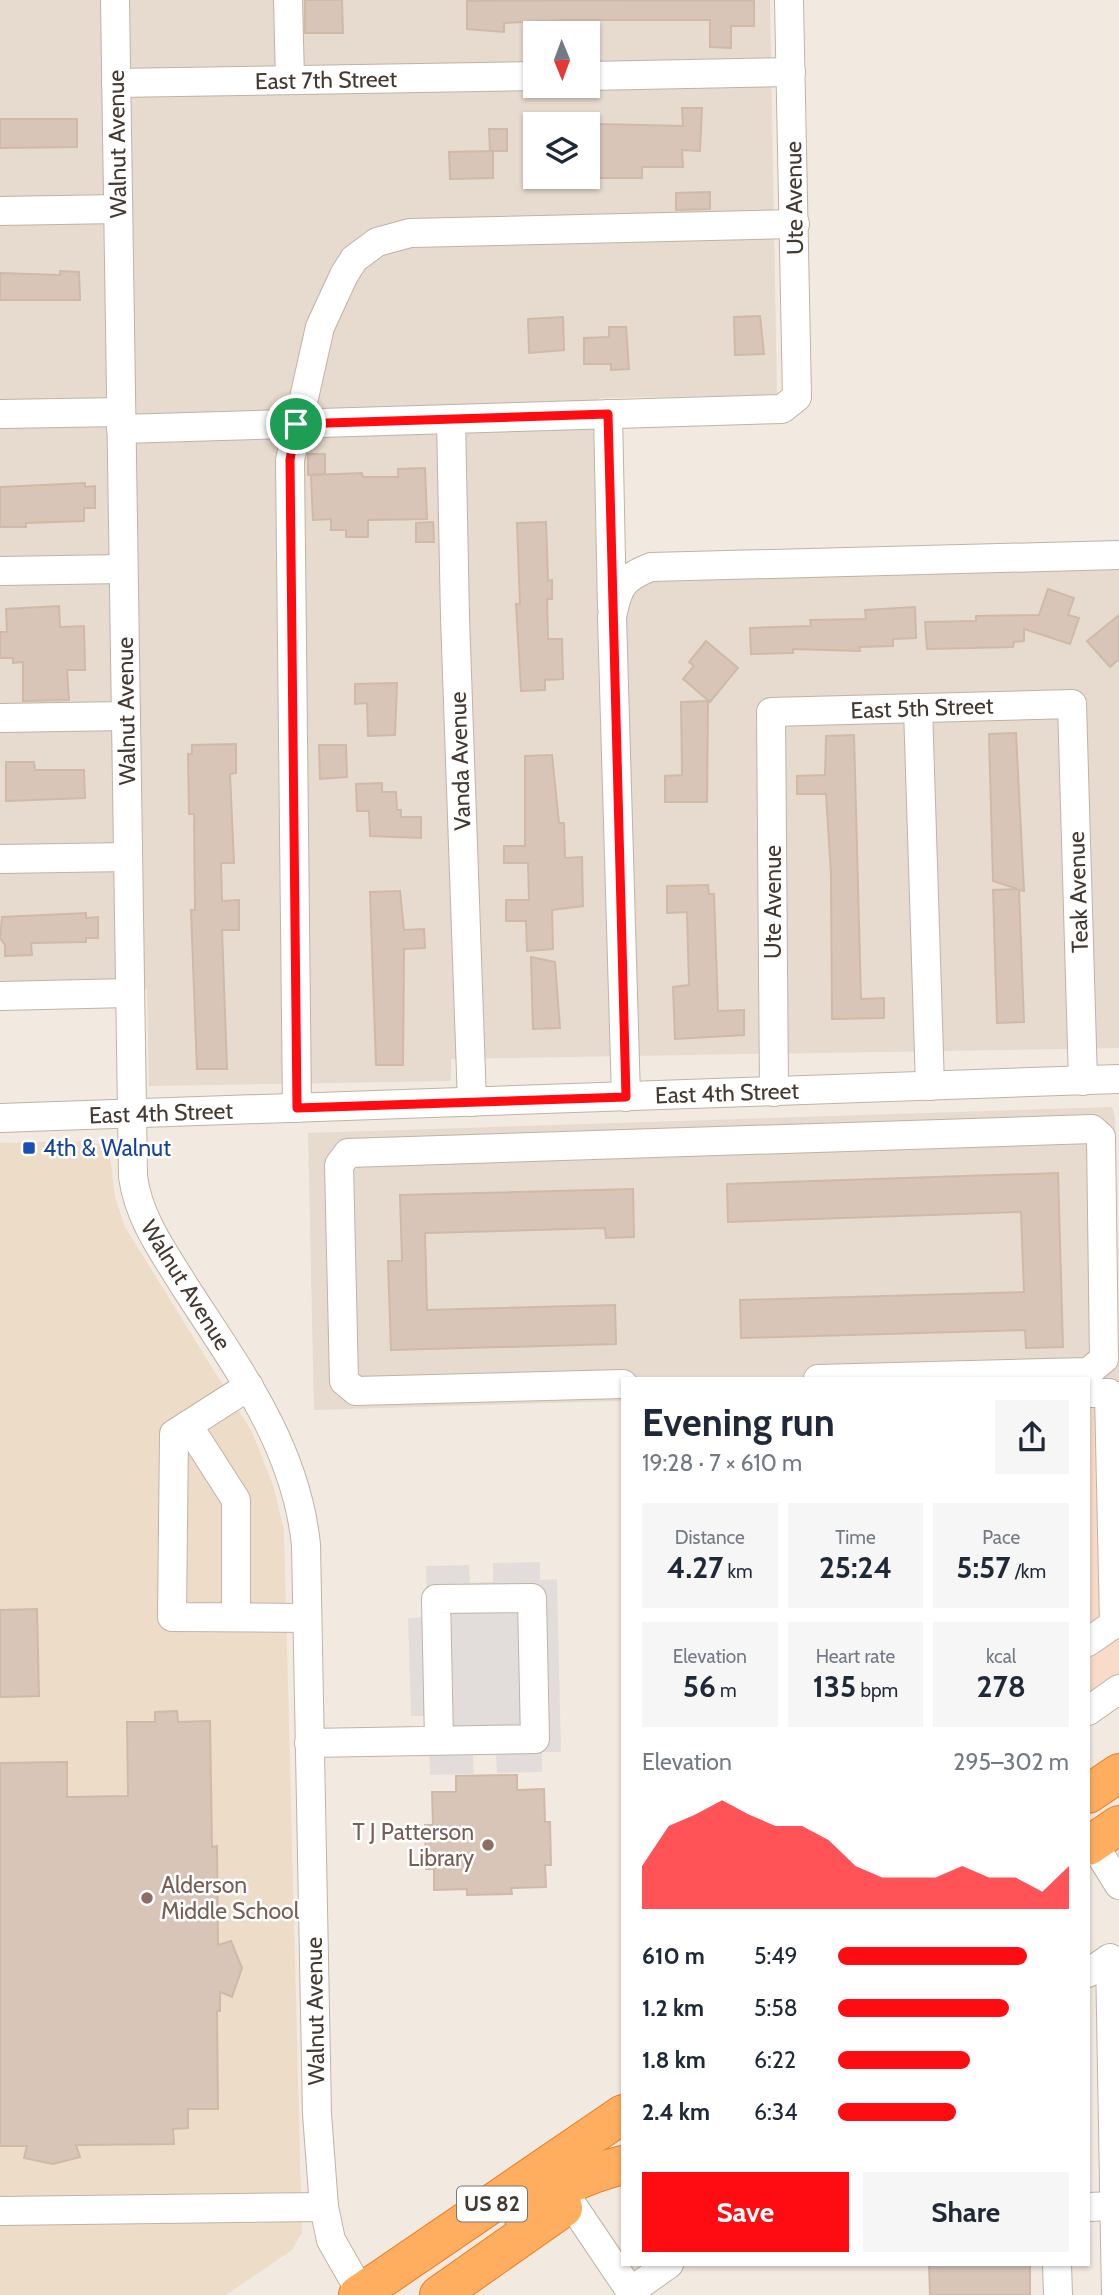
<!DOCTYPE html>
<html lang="en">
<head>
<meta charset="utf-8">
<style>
	body { margin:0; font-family:Cabin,sans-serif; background:#f6f6f7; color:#1f2937; height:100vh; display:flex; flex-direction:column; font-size:26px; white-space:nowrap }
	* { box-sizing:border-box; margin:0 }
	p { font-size:23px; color:#747a83 }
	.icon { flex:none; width:38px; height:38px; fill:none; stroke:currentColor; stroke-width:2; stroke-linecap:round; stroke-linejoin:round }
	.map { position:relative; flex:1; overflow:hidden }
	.drawer { position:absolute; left:621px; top:1377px; width:469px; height:889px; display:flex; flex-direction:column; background:#fff; border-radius:0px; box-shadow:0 2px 5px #0004 }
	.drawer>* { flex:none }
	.needle { width:46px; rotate:179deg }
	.tools { position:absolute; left:523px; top:21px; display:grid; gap:14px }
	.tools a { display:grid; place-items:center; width:77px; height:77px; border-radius:0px; background:#fff; box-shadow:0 2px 5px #0004; font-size:35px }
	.pin { position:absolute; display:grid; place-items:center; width:60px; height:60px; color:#fff; margin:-30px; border:4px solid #fff; border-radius:50%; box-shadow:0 2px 7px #0007 }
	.round { display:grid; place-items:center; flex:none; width:74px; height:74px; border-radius:0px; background:#f6f6f7 }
	.head { display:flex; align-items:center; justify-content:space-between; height:119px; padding:0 21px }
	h1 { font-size:38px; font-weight:800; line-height:52px }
	.figures { display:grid; grid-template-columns:repeat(3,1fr); gap:10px; height:119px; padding:7px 21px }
	.figures div { display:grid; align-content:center; border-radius:0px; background:#f6f6f7; text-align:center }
	.figures b { font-size:30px; font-weight:800 }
	.figures small { font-size:19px; font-weight:400 }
	.figures p { font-size:19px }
	.chart { height:196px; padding:14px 21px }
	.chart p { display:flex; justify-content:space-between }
	.chart svg { width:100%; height:126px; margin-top:7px; fill:#ff0b12; opacity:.7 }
	.primary-button { display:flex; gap:14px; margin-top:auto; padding:14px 21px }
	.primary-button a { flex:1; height:80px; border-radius:0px; background:#ff0b12; color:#fff; font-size:28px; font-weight:800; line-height:80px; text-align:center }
	.primary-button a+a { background:#f6f6f7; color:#1f2937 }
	ul { padding:0 21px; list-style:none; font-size:23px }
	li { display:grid; grid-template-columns:112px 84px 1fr; align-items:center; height:52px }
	li i { height:18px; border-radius:9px; background:#ff0b12 }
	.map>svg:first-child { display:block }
	.residential { fill:#e7dace; fill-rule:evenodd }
	.commercial { fill:#f8dbc8 }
	.education { fill:#eddcc8 }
	.parking { fill:#e2ddda }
	.building { fill:#d8c5b8; stroke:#d0b9a7; stroke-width:2 }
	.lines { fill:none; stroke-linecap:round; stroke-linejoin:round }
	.minor-casing { stroke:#c1b2a5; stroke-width:30 }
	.highway-casing { stroke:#ed7c20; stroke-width:40 }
	.minor { stroke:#fff; stroke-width:28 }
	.highway { stroke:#ffad5f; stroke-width:38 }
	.route-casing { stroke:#fff; stroke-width:14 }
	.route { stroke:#ff0b12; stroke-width:9 }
	.transit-dot { fill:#1a4fb4; stroke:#fff; stroke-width:2.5 }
	.education-dot { fill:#8d6e63; stroke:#fff; stroke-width:2.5 }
	.labels { text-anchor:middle; stroke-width:5; stroke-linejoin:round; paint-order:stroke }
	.shield { fill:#fff; stroke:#7c746f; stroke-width:2 }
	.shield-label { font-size:21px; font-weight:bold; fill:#443931 }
	.street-label { font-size:23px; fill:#443931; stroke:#fff }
	.transit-label { font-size:23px; fill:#164399; stroke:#fff; text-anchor:start }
	.education-label { font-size:23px; fill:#785e54; stroke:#fff; text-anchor:end }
</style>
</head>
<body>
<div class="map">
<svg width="1119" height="2295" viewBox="0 0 1119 2295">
	<rect width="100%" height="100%" fill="#f2eae0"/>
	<g class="residential">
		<path d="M 0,0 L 770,0 L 777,395 L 599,398 L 602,576 L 1119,567 L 1119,1048 L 451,1059 L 451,1081 L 149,1086 L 147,989 L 0,991 ZM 536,33 L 588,33 L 588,86 L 536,86 ZM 536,124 L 588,124 L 588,177 L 536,177 Z"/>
		<path d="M 1112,1107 L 1115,1115 L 1119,1383 L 1089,1384 L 1088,1379 L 623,1379 L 623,1401 L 314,1410 L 308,1133 Z"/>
	</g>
	<path class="commercial" d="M 1119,1383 L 1119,1679 L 1088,1700 L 1088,1384 Z"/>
	<path class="education" d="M 86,1141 L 102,1145 L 110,1156 L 115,1197 L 125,1227 L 252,1432 L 273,1485 L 284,1530 L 302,2233 L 292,2250 L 226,2295 L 0,2295 L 0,1143 Z"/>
	<path class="parking" d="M 540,1562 L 540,1580 L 557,1579 L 561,1752 L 542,1752 L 542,1772 L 497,1773 L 496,1754 L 473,1755 L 474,1774 L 430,1775 L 428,1716 L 411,1716 L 408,1618 L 427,1617 L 426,1566 L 469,1565 L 470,1583 L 493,1582 L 493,1563 Z"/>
	<g class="building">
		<path d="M 305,0 L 342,0 L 343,33 L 305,33 Z"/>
		<path d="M 754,0 L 754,26 L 731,26 L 731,48 L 710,47 L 710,20 L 568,20 L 504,23 L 504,32 L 467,29 L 467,1 Z"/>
		<path d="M 682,108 L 702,108 L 700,151 L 682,150 L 683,167 L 642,167 L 642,178 L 599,178 L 599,124 L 683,126 Z"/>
		<path d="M 0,119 L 77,119 L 77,147 L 0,148 Z"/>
		<path d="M 489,129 L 507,129 L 507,151 L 490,151 Z"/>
		<path d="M 493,151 L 493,178 L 450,179 L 449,152 Z"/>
		<path d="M 710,192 L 710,209 L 676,210 L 676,193 Z"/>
		<path d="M 60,271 L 79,272 L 80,300 L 0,300 L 0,273 L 60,275 Z"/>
		<path d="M 760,316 L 764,354 L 735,355 L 734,317 Z"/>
		<path d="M 563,317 L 564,350 L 529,353 L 528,319 Z"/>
		<path d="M 609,327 L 626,327 L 629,369 L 611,370 L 611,364 L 584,364 L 584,338 L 609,337 Z"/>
		<path d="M 308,454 L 325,454 L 325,474 L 308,475 Z"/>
		<path d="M 425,468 L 427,519 L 368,520 L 368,537 L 346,537 L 346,530 L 331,530 L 331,519 L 313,520 L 311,475 L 362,473 L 363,477 L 398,477 L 398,469 Z"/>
		<path d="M 85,483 L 85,487 L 95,486 L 95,508 L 84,508 L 84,521 L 26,523 L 26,527 L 0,527 L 0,487 Z"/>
		<path d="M 433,522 L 434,542 L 416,542 L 416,523 Z"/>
		<path d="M 546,522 L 548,581 L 552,580 L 552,599 L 547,599 L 548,639 L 562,639 L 563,679 L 545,680 L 545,690 L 521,691 L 516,604 L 520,604 L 517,523 Z"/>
		<path d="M 1048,589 L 1074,598 L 1068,615 L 1079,618 L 1070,644 L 1024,629 L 1024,641 L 1014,642 L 1013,647 L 927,649 L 925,622 L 976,621 L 976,616 L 1039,615 Z"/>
		<path d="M 59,606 L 60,627 L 84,626 L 85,670 L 67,670 L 69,700 L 23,701 L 23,662 L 13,663 L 13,658 L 0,658 L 0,632 L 7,632 L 6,609 Z"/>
		<path d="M 915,607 L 916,638 L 893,639 L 893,646 L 859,647 L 860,651 L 793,649 L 793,653 L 751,654 L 750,628 L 811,626 L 810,620 L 866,619 L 865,610 Z"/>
		<path d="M 1119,615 L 1119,659 L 1110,667 L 1087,641 Z"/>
		<path d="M 706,641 L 738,668 L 710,702 L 683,679 L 694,666 L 689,662 Z"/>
		<path d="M 397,683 L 395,735 L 368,736 L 367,703 L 355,704 L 355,684 Z"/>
		<path d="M 708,701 L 707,802 L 665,802 L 665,776 L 682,775 L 681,702 Z"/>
		<path d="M 1016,733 L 1024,891 L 1019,890 L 1024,1022 L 997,1023 L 993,890 L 1018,889 L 993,881 L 989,734 Z"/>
		<path d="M 854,735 L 861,999 L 884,998 L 884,1018 L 832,1019 L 831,874 L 826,794 L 797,794 L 797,776 L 825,775 L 826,736 Z"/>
		<path d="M 236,744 L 236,773 L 230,774 L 234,863 L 221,863 L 222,901 L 239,900 L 239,930 L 222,930 L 227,1069 L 197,1069 L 191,910 L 195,910 L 194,814 L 189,814 L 188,754 L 192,754 L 192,745 Z"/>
		<path d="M 319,745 L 346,745 L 347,777 L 320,779 Z"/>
		<path d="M 552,755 L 559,823 L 564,823 L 565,858 L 582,857 L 583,906 L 552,910 L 553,949 L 527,951 L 526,921 L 506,921 L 506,900 L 529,900 L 528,863 L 504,863 L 504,846 L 525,846 L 525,756 Z"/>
		<path d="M 6,762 L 34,762 L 35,770 L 84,770 L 85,798 L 6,801 Z"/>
		<path d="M 382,783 L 382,792 L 396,792 L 397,810 L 401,810 L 401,817 L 421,817 L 421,838 L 370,836 L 369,811 L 357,811 L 356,784 Z"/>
		<path d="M 708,885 L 709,894 L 714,894 L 718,1011 L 744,1010 L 744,1035 L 675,1039 L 673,987 L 689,985 L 687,912 L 667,913 L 667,886 Z"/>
		<path d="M 400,891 L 404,930 L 424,929 L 425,948 L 404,949 L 403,1065 L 376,1065 L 370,892 Z"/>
		<path d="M 86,913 L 86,918 L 98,917 L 98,938 L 86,938 L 86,942 L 31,943 L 32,955 L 5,956 L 5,945 L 0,938 L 2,917 Z"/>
		<path d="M 531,957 L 555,962 L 560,1028 L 533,1029 Z"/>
		<path d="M 1058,1173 L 1063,1347 L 1026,1348 L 1025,1330 L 741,1338 L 740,1300 L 1024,1292 L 1021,1212 L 728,1222 L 727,1184 Z"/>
		<path d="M 633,1189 L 634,1237 L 606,1238 L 605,1228 L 425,1233 L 427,1310 L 615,1305 L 616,1344 L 391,1350 L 388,1261 L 402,1261 L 400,1195 Z"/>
		<path d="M 37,1609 L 39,1696 L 0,1697 L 0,1610 Z"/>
		<path d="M 177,1711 L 178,1722 L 210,1721 L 212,1847 L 217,1846 L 218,1945 L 231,1941 L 242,1968 L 232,1997 L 220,1992 L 220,2011 L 217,2011 L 218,2109 L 188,2109 L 188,2128 L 173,2129 L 174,2144 L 76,2145 L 80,2157 L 53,2164 L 24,2158 L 27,2146 L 0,2146 L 0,1763 L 67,1762 L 67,1797 L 128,1796 L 127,1722 L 155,1722 L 155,1712 Z"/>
		<path d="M 517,1775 L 517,1790 L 544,1789 L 545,1822 L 550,1822 L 551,1865 L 545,1865 L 546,1887 L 511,1888 L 512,1894 L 467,1895 L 467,1889 L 434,1890 L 434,1869 L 426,1869 L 425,1825 L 433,1825 L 432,1792 L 456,1792 L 456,1776 Z"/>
		<path d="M 929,2264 L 1030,2264 L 1030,2295 L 930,2295 Z"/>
	</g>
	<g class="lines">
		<g class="minor-casing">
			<g id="minor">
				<path d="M 115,0 L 133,1177 C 139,1219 163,1251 185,1287 C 238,1369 296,1446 306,1545 L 317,2114 L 324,2207 L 331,2240 L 361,2293"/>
				<path d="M 288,0 L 290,80"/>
				<path d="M 588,76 L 791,72"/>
				<path d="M 116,83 L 536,76"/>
				<path d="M 0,211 L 118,209"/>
				<path d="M 0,414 L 121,412"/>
				<path d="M 608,414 L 612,607"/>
				<path d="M 451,419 L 455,617 L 472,1102"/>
				<path d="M 121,429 L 782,409 L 797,397 L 789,0"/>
				<path d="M 0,571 L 123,569"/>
				<path d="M 918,708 L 930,1086"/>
				<path d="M 0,718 L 126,716"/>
				<path d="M 0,859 L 128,857"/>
				<path d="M 0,996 L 130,993"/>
				<path d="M 774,1092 L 771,712 L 1072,704 L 1083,1081"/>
				<path d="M 626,1097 L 612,617 C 618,587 622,578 651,567 L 1119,555"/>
				<path d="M 297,1108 L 290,460 L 320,327 L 344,275 L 354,259 L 377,242 L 410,233 L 795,224"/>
				<path d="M 0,1118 L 1119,1079"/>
				<path d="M 623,1384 L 356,1391 L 344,1381 L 339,1165 L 348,1153 L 1092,1129 L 1101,1137 L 1104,1359 L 1088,1372 L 818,1379"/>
				<path d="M 249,1386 L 174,1434 L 172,1617 L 307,1618"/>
				<path d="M 1088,1393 L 1109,1393 L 1114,1624 L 1088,1642"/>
				<path d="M 188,1425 L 236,1500 L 236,1617"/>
				<path d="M 1088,1711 L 1119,1689"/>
				<path d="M 309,1743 L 535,1739 L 532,1598 L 436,1599 L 439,1740"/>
				<path d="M 1093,1843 L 1119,1885"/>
				<path d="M 1088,1973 L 1110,1958 L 1116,2295"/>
				<path d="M 571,2203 L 633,2295"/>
				<path d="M 1088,2207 L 1115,2206"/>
				<path d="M 0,2211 L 324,2207"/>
				<path d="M 1057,2264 L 1058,2295"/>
				<path d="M 631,2291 L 669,2264"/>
			</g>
		</g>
		<g class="highway-casing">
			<g id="highway">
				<path d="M 1088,1794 L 1119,1773"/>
				<path d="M 1088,1846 L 1119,1825"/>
				<path d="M 521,2212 C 552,2190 586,2174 623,2165"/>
				<path d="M 358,2295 L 623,2114"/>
				<path d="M 439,2295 L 563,2208"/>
			</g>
		</g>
		<use href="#minor" class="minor"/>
		<use href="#highway" class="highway"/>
	</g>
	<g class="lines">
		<g class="route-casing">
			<path id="route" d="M 608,414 L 626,1097 L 297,1108 L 290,460 L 296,424 Z"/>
		</g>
		<use href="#route" class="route"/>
	</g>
	<rect class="transit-dot" x="22" y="1141" width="14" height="14" rx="3.5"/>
	<g class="education-dot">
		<circle cx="488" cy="1845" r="7"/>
		<circle cx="147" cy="1898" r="7"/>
	</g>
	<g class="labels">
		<rect class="shield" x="457" y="2186.5" width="70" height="35" rx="5"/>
		<g class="shield-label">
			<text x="492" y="2211">US 82</text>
		</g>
		<g class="street-label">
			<text transform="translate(326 80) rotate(-1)" y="8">East 7th Street</text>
			<text transform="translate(117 144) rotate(-91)" y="8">Walnut Avenue</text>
			<text transform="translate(794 198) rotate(-91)" y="8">Ute Avenue</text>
			<text transform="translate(922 708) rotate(-2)" y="8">East 5th Street</text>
			<text transform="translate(126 711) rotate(-91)" y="8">Walnut Avenue</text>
			<text transform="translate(460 761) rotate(-92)" y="8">Vanda Avenue</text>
			<text transform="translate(1078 892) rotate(-92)" y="8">Teak Avenue</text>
			<text transform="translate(773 902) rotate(-90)" y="8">Ute Avenue</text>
			<text transform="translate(727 1093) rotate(-2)" y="8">East 4th Street</text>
			<text transform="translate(161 1113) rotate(-2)" y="8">East 4th Street</text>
			<text transform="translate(186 1285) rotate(58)" y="8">Walnut Avenue</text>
			<text transform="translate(315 2011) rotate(-91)" y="8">Walnut Avenue</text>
		</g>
		<g class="transit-label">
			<text x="43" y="1156">4th &amp; Walnut</text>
		</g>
		<g class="education-label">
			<text x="474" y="1840">T J Patterson<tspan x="474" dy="26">Library</tspan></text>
			<text x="161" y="1893" text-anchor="start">Alderson<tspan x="161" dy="26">Middle School</tspan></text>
		</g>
	</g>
</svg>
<div class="tools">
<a><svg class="needle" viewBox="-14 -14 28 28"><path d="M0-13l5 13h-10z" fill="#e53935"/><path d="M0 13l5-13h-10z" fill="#747a83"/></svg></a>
<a><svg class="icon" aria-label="layers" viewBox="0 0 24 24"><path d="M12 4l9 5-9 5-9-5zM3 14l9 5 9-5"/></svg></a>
</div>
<div class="pin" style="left:296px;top:424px;background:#1e9e55"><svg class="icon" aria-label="arrive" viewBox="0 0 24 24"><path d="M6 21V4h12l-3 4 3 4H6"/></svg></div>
<section class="drawer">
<div class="head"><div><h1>Evening run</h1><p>19:28 · 7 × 610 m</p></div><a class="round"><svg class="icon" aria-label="share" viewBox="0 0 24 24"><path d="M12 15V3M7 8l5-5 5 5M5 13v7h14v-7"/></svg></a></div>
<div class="figures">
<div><p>Distance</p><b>4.27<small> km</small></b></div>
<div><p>Time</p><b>25:24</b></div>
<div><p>Pace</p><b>5:57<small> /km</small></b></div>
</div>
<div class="figures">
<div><p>Elevation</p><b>56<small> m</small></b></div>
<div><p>Heart rate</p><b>135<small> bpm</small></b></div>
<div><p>kcal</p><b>278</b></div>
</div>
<div class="chart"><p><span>Elevation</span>295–302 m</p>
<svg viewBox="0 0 160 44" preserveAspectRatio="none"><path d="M0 44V29L10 15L20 11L30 6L40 11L50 15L60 15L70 20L80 29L90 33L100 33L110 33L120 29L130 33L140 33L150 38L160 29V44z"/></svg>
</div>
<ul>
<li><b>610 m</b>5:49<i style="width:82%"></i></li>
<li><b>1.2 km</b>5:58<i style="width:74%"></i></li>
<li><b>1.8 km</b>6:22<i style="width:57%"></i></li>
<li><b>2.4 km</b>6:34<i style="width:51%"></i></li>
</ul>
<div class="primary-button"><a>Save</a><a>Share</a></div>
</section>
</div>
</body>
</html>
